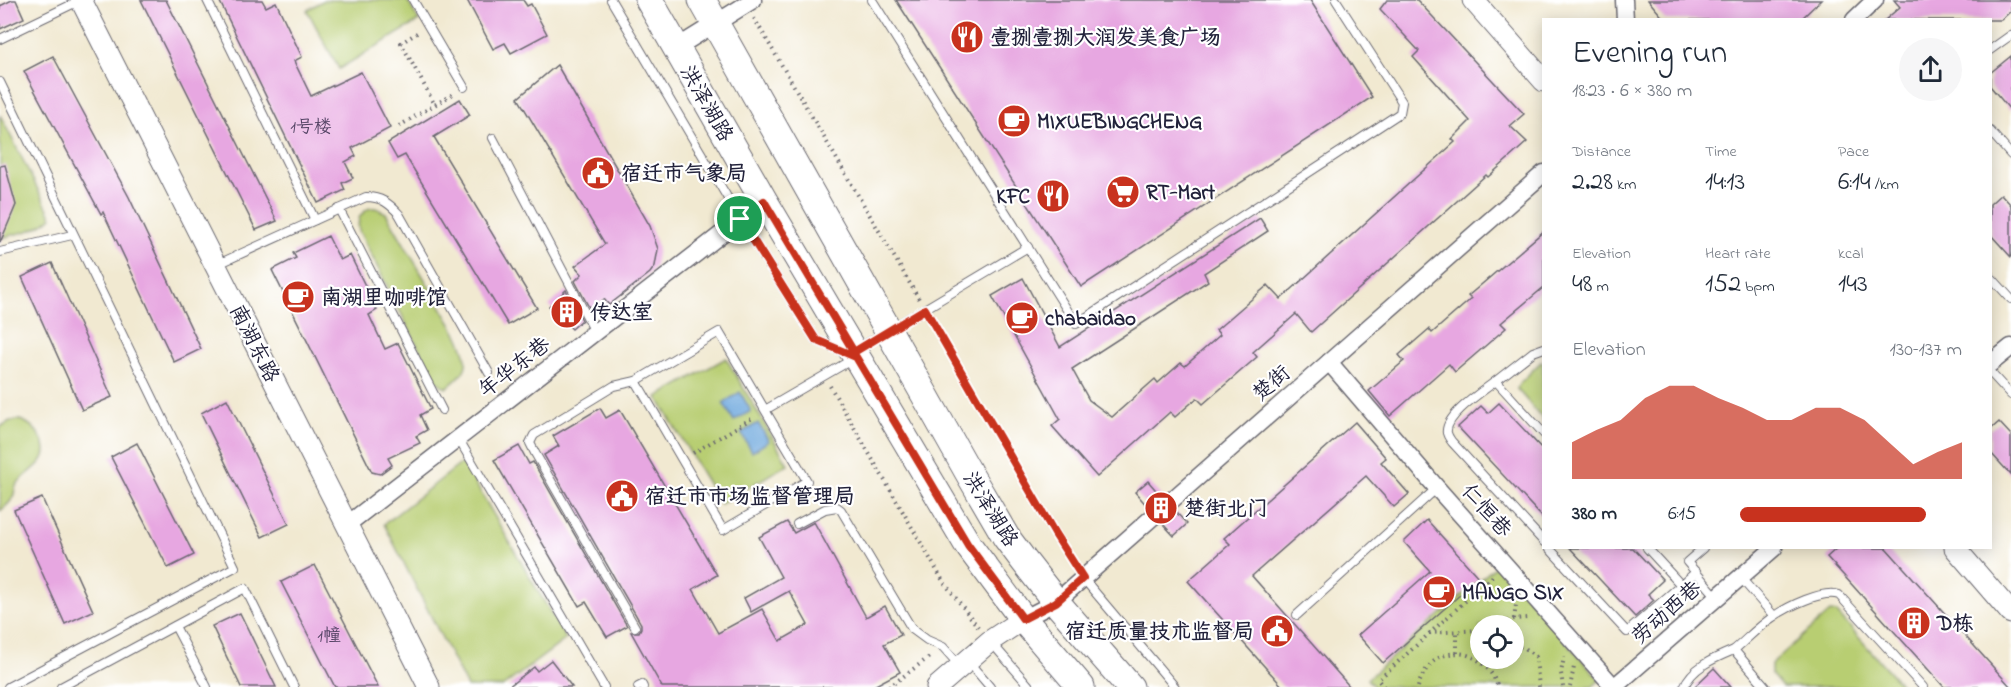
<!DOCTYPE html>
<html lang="en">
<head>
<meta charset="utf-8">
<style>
	body { margin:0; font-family:"Indie Flower","LXGW WenKai TC",sans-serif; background:#f6f6f7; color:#1f2937; height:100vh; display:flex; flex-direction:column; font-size:22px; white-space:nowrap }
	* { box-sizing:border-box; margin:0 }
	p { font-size:20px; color:#747a83 }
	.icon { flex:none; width:33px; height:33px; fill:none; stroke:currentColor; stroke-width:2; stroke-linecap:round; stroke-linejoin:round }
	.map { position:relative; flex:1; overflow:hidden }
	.details { position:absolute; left:1542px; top:18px; width:450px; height:531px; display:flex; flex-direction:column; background:#fff; border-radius:0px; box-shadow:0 3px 15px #0003 }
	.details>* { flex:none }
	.tools { position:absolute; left:1470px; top:615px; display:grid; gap:12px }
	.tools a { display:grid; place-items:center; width:54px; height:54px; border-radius:50%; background:#fff; box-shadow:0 3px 15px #0003; font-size:30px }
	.pin { position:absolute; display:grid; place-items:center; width:51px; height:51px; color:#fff; margin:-26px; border:3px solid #fff; border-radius:50%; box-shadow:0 2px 6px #0007 }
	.round { display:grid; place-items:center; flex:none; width:63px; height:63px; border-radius:32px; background:#f6f6f7 }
	.summary { display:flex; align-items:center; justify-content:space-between; height:102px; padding:0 30px }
	h1 { font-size:33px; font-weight:600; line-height:45px }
	.stats { display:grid; grid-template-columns:repeat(3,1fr); gap:9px; height:102px; padding:6px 30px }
	.stats div { display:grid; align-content:center }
	.stats b { font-size:26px; font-weight:600 }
	.stats small { font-size:16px; font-weight:400 }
	.stats p { font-size:16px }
	.chart { height:168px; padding:12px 30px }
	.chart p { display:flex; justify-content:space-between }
	.chart svg { width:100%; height:108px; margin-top:6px; fill:#c8321e; opacity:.7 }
	ul { padding:0 30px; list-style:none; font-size:20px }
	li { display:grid; grid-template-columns:96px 72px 1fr; align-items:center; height:45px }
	li i { height:15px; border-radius:8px; background:#c8321e }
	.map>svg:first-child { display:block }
	.green { fill:#b8ce72; stroke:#6d7856; stroke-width:1.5; fill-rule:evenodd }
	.water { fill:#6da7dd; stroke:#48648c; stroke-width:1.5 }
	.building { fill:#e7a7e1 }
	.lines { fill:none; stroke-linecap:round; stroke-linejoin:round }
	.service-casing { stroke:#6a6870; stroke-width:10 }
	.minor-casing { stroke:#6a6870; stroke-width:19 }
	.tertiary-casing { stroke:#6a6870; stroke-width:23 }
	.primary-casing { stroke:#6a6870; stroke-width:29 }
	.path { stroke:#6a6870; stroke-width:4; stroke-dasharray:1.5 4.5; stroke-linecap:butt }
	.service { stroke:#fff; stroke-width:8 }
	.minor { stroke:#fff; stroke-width:16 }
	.tertiary { stroke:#fff; stroke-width:21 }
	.primary { stroke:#fff; stroke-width:27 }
	.route-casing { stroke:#fff; stroke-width:12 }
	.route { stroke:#c8321e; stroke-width:8 }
	.labels { text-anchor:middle; stroke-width:4.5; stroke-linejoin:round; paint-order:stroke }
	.number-label { font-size:18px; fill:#534364 }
	.poi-label { font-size:21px; font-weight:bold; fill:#22223b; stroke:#fff; text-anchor:start }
	.street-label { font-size:21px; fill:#22223b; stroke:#fff }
</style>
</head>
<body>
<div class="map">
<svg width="2011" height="687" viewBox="0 0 2011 687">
	<rect width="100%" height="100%" fill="#fff"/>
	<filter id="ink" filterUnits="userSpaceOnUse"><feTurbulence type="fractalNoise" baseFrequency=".0167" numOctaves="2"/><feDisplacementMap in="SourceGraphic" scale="12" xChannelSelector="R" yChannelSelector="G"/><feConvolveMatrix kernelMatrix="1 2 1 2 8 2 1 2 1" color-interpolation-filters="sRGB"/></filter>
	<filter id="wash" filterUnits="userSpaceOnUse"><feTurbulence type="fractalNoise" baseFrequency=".008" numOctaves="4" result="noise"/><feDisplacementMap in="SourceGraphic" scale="24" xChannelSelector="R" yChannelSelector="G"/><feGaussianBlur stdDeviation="1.35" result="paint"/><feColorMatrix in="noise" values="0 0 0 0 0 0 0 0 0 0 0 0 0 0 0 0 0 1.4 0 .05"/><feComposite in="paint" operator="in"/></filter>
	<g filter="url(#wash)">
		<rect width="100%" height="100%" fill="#f1e9d1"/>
		<g class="green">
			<path d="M 324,0 L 407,0 L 419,21 L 339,69 L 307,10 Z"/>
			<path d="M 0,115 L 52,217 C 38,231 18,233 0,238 Z"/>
			<path d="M 370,208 L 376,208 L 386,213 L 458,336 C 470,363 471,370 446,388 L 435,380 L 359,231 C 357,219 359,214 370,208 Z"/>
			<path d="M 726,358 L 788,464 L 720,504 L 657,397 Z"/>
			<path d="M 1541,362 L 1543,363 L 1543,419 L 1517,389 L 1519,384 Z"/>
			<path d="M 20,420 C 30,423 36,429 41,438 C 55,462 29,469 17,484 C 14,488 15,493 13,497 C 11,503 5,507 0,511 L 0,427 L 10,421 Z"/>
			<path d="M 463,462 L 566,639 L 502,687 L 467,687 L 384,524 Z"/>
			<path d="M 1498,564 L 1600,680 L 1592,687 L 1374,687 L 1367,679 ZM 1480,626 L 1514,626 L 1514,658 L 1480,658 Z"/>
			<path d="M 1830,612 L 1837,613 L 1903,687 L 1782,687 L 1771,674 L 1771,664 Z"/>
		</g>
		<g class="water">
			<path d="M 740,392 L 751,411 L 734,421 L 723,403 Z"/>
			<path d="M 758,423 L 769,441 L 752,452 L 741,433 Z"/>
		</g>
		<g id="blocks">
			<g class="building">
				<path d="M 12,0 L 16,0 L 24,18 L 0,29 L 0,6 Z"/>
				<path d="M 141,0 L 166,0 L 277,221 L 256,230 Z"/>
				<path d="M 219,0 L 262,0 L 266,7 L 276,2 L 302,57 L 294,61 L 311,96 L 361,72 L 390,128 L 352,148 L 356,156 L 345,162 L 353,178 L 342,183 L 345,190 L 318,203 Z"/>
				<path d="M 467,0 L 523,0 L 527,6 L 531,4 L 547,34 L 511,53 L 505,43 L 493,49 Z"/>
				<path d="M 896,0 L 1310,0 L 1372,97 L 1081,287 Z"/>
				<path d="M 1387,0 L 1417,0 L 1524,114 L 1510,126 L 1527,142 L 1488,177 L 1486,175 L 1311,332 L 1296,314 L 1253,352 L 1257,357 L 1203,404 L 1197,398 L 1175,417 L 1170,412 L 1097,477 L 1052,426 L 1060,419 L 992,296 L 1023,278 L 1060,347 L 1260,218 L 1268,231 L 1204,273 L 1208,281 L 1072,369 L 1089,400 L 1112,417 L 1155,379 L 1158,383 L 1181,363 L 1185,366 L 1220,335 L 1216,330 L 1268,285 L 1281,299 L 1455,142 L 1452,139 L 1470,121 L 1413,57 L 1419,51 L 1380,9 Z"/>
				<path d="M 1648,0 L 1821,0 L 1800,20 L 1665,20 Z"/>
				<path d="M 1894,0 L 2011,0 L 2011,11 L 2001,20 L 1885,20 L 1900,7 Z"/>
				<path d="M 53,56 L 129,197 L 201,349 L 174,362 L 103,212 L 101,214 L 24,71 Z"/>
				<path d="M 2011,56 L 2011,111 L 1990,86 L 1990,73 Z"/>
				<path d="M 557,65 L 650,226 L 658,249 L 655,266 L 650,273 L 609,305 L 604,299 L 591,311 L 575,281 L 582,274 L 575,266 L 605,244 L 518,98 Z"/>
				<path d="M 460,99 L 470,115 L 434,137 L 537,308 L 508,325 L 405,155 L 397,159 L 388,143 Z"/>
				<path d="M 5,165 L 16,205 L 0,243 L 0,166 Z"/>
				<path d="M 2001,194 L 2011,205 L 2011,257 L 1990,234 L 1990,204 Z"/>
				<path d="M 1544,231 L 1544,287 L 1501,323 L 1506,328 L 1455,372 L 1449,364 L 1390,416 L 1369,391 L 1404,361 L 1399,355 L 1429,329 L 1432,333 L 1471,299 L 1468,296 Z"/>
				<path d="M 328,236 L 340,260 L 350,255 L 377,310 L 369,315 L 385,349 L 398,343 L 431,409 L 420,415 L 427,430 L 416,436 L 420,443 L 388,458 L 392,465 L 380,474 L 372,472 L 272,270 L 296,258 L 293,253 Z"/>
				<path d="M 52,263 L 112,397 L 82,410 L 22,277 Z"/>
				<path d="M 566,290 L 582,320 L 572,329 L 549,306 Z"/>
				<path d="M 227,399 L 289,524 L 262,537 L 201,413 Z"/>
				<path d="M 1499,403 L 1544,451 L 1544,519 L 1458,427 L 1481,406 L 1488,413 Z"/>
				<path d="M 600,408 L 606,418 L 620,410 L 717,575 L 693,589 L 718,633 L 762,609 L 780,641 L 808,625 L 789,591 L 751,612 L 744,598 L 781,577 L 759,537 L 787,522 L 794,533 L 814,522 L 866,617 L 885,606 L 901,635 L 884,644 L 900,672 L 872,687 L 662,687 L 631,632 L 639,632 L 641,628 L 641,624 L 544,455 L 559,446 L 553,436 Z"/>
				<path d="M 1355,422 L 1386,458 L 1381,462 L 1409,494 L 1394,507 L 1366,476 L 1252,576 L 1350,687 L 1283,687 L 1188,581 L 1230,544 L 1224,538 Z"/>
				<path d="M 1999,422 L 2011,435 L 2011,475 L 1990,452 L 1990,430 Z"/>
				<path d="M 137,443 L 194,555 L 168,568 L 111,457 Z"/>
				<path d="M 519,446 L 529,464 L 533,462 L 627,626 L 607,637 L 586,602 L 579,606 L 494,460 Z"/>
				<path d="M 1148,481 L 1161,496 L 1148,507 L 1135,492 Z"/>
				<path d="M 42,498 L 93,611 L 65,624 L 14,510 Z"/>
				<path d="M 1175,511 L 1187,524 L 1174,536 L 1162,523 Z"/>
				<path d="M 1427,520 L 1479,578 L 1383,663 L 1358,635 L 1430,571 L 1404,542 Z"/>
				<path d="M 1570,548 L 1633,548 L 1663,580 L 1648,594 L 1654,600 L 1635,617 Z"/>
				<path d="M 1837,548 L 1886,548 L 2011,687 L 1944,687 L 1827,557 Z"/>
				<path d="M 315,565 L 378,687 L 335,687 L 281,582 Z"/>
				<path d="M 240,613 L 276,687 L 241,687 L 212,626 Z"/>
				<path d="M 551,660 L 572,687 L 508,687 L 534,667 L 537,671 Z"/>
				<path d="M 1714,668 L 1731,687 L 1694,687 Z"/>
			</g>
		</g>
	</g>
	<g filter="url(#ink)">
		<use href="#blocks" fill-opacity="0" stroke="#6a6870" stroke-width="1.5"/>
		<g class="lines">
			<g class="service-casing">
				<g id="service">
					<path d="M 207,0 L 315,220"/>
					<path d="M 413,0 L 464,87"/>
					<path d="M 611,0 L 740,219 L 816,340 L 845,352"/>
					<path d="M 872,0 L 1076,324 L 1400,113 L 1402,102 L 1336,0"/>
					<path d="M 0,39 L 81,0"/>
					<path d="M 1990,50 L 2011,35"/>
					<path d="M 0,82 L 235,567 L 8,687"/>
					<path d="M 1990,131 L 2011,155"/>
					<path d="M 493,138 L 595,332"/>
					<path d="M 339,209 L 442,410"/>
					<path d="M 0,252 L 72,235"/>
					<path d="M 216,265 L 366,197 C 381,197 389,203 399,214 L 489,373"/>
					<path d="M 1990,276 L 2011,299"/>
					<path d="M 1544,348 L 1533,352 L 1496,381 L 1544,434"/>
					<path d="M 856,350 L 1028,247"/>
					<path d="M 1990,372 L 2011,395"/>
					<path d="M 1496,381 C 1483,391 1444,416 1447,433 C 1448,437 1450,439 1452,442 L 1544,542"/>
					<path d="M 765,410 L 719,332 L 636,381 L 723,530 L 807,481 L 765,410 L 853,359"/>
					<path d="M 458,438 L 604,687"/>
					<path d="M 797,524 L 825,509 L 837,507 L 841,510 L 912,629 L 927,640 L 943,647 L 959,665"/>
					<path d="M 1549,548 L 1627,632 L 1696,572"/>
					<path d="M 1647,548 L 1681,585"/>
					<path d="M 1703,548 L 1687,562 L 1717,597"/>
					<path d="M 1740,577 L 1774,616"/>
					<path d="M 1083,578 L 1175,687"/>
					<path d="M 1297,615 L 1437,488"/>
					<path d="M 175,626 L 207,687"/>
					<path d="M 635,627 L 535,453 L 530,443 L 534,435 L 614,386 L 636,381"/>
					<path d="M 990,641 L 1030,687"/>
					<path d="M 967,660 L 990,687"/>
					<path d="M 61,687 L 245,588 L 294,687"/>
					<path d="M 638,687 L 642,685 L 643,687"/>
					<path d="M 1684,687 C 1692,667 1715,658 1734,650"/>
					<path d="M 1766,687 L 1734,650 C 1747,639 1759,626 1773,617 C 1787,607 1823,589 1839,595 L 1923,687"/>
				</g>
			</g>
			<g class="minor-casing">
				<g id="minor">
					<path d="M 1624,0 L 1625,20"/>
					<path d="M 1854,20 L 1875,0"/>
					<path d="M 676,48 L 753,0"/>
					<path d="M 1329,362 L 1437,488 L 1614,687"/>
					<path d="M 1990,364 L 2011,347"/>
					<path d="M 348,524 L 764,201"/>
					<path d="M 1023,619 L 1056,602 L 1544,173"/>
					<path d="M 1614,687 L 1774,548"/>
				</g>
			</g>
			<g class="tertiary-casing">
				<g id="tertiary">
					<path d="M 81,0 L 429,687"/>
					<path d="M 1473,0 L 1544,81"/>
					<path d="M 1955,548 L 2011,613"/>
					<path d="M 937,687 L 990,641 L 1023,619"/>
				</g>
			</g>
			<g class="primary-casing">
				<g id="primary">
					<path d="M 649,0 L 764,201 L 968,545 L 1023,619 L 1081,687"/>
					<path d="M 702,0 L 971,477 L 1006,537 L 1024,561 L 1056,602 L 1130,687"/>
				</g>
			</g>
			<g class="path">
				<path d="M 754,18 L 919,299"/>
				<path d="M 417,33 L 401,43 L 435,105"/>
				<path d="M 399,126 L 453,94"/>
				<path d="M 932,321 L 1055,534 L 1073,563"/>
				<path d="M 830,386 L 943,581 L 978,627"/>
				<path d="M 693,453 L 754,417"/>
				<path d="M 1514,619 L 1516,605"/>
				<path d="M 1496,626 L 1514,619 L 1527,618"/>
				<path d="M 1429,633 L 1480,630"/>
				<path d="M 1514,646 L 1525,648 L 1536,657 L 1539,687"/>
				<path d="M 1457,653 L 1457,631"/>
				<path d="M 889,687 L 932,655"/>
				<path d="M 1384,687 L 1378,680 L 1493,576"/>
				<path d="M 1418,687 C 1431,641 1482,643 1498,687"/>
				<path d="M 1563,687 L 1561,673 L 1564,657"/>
				<path d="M 1570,687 L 1574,667"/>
			</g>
			<use href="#service" class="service"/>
			<use href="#minor" class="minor"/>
			<use href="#tertiary" class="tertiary"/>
			<use href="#primary" class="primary"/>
		</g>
	</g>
	<g class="lines" filter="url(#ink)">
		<g class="route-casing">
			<path id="route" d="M 764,201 L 854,352 L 925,309 L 1055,534 L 1083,578 L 1056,602 L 1023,619 L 968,545 L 856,357 L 816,340 L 740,219 Z"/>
		</g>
		<use href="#route" class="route"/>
	</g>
	<defs>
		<g id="restaurant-disc" transform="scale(1.725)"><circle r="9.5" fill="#c8321e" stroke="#fff"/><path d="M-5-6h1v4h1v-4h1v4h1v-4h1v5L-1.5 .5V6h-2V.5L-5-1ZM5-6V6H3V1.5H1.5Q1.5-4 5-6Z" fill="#fff"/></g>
		<g id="cafe-disc" transform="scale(1.725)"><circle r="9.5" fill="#c8321e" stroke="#fff"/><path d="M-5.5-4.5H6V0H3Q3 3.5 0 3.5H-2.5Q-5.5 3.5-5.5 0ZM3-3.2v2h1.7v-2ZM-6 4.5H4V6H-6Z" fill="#fff"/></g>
		<g id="civic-disc" transform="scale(1.725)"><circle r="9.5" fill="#c8321e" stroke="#fff"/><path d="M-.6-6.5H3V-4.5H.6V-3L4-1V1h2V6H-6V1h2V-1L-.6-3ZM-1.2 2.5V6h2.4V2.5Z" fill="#fff"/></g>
		<g id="supermarket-disc" transform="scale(1.725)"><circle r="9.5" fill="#c8321e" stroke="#fff"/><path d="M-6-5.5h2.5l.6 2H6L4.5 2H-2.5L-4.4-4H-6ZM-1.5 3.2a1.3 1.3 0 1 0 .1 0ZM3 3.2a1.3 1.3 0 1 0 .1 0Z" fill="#fff"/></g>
		<g id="building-disc" transform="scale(1.725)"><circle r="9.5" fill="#c8321e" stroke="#fff"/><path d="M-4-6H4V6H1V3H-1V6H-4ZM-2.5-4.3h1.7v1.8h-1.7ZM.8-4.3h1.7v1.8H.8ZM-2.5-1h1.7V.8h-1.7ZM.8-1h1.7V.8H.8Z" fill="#fff"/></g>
	</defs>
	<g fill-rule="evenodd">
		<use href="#restaurant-disc" x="967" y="37"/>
		<use href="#cafe-disc" x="1014" y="121"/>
		<use href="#civic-disc" x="598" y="173"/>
		<use href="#supermarket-disc" x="1123" y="192"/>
		<use href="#restaurant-disc" x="1053" y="196"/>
		<use href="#cafe-disc" x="298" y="297"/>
		<use href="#building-disc" x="567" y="312"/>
		<use href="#cafe-disc" x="1022" y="318"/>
		<use href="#civic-disc" x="622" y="496"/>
		<use href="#building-disc" x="1161" y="508"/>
		<use href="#cafe-disc" x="1439" y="592"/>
		<use href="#building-disc" x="1914" y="623"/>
		<use href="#civic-disc" x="1277" y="631"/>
	</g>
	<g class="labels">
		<g class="number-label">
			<text x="311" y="132">1号楼</text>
			<text x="329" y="641">1幢</text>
		</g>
		<g class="poi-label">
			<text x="990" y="44">壹捌壹捌大润发美食广场</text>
			<text x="1037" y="128">MIXUEBINGCHENG</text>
			<text x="621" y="180">宿迁市气象局</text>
			<text x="1146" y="199">RT-Mart</text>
			<text x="1030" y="203" text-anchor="end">KFC</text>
			<text x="321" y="304">南湖里咖啡馆</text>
			<text x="590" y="319">传达室</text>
			<text x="1045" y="325">chabaidao</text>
			<text x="645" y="503">宿迁市市场监督管理局</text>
			<text x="1184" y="515">楚街北门</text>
			<text x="1462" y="599">MANGO SIX</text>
			<text x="1937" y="630">D栋</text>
			<text x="1254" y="638" text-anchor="end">宿迁质量技术监督局</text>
		</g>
		<g class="street-label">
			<text transform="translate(707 103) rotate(60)" y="7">洪泽湖路</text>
			<text transform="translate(255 343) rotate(63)" y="7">南湖东路</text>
			<text transform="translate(514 367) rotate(-38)" y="7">年华东巷</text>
			<text transform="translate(1271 383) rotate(-41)" y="7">楚街</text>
			<text transform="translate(991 509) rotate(58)" y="7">洪泽湖路</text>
			<text transform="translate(1487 510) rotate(48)" y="7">仁恒巷</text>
			<text transform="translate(1666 612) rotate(-41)" y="7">劳动西巷</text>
		</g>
	</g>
</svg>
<div class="tools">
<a><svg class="icon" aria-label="locate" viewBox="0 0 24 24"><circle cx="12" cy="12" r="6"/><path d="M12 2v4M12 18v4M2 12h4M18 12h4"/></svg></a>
</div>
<div class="pin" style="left:740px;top:219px;background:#1e9e55"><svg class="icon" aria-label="arrive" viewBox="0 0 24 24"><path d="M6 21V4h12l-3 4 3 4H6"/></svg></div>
<section class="details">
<div class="summary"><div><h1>Evening run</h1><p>18:23 · 6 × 380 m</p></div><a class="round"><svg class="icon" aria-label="share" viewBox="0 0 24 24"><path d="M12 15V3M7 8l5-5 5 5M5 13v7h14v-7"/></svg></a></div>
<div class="stats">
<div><p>Distance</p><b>2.28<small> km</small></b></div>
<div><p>Time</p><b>14:13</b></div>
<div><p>Pace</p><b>6:14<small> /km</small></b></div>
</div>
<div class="stats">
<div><p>Elevation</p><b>48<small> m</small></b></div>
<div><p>Heart rate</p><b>152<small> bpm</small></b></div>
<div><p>kcal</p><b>143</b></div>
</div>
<div class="chart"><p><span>Elevation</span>130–137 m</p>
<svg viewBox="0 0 160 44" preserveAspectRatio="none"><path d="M0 44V29L10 24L20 20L30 11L40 6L50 6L60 11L70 15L80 20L90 20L100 15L110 15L120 20L130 29L140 38L150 33L160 29V44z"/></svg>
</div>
<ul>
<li><b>380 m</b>6:15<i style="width:84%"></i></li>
</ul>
</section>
</div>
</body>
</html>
